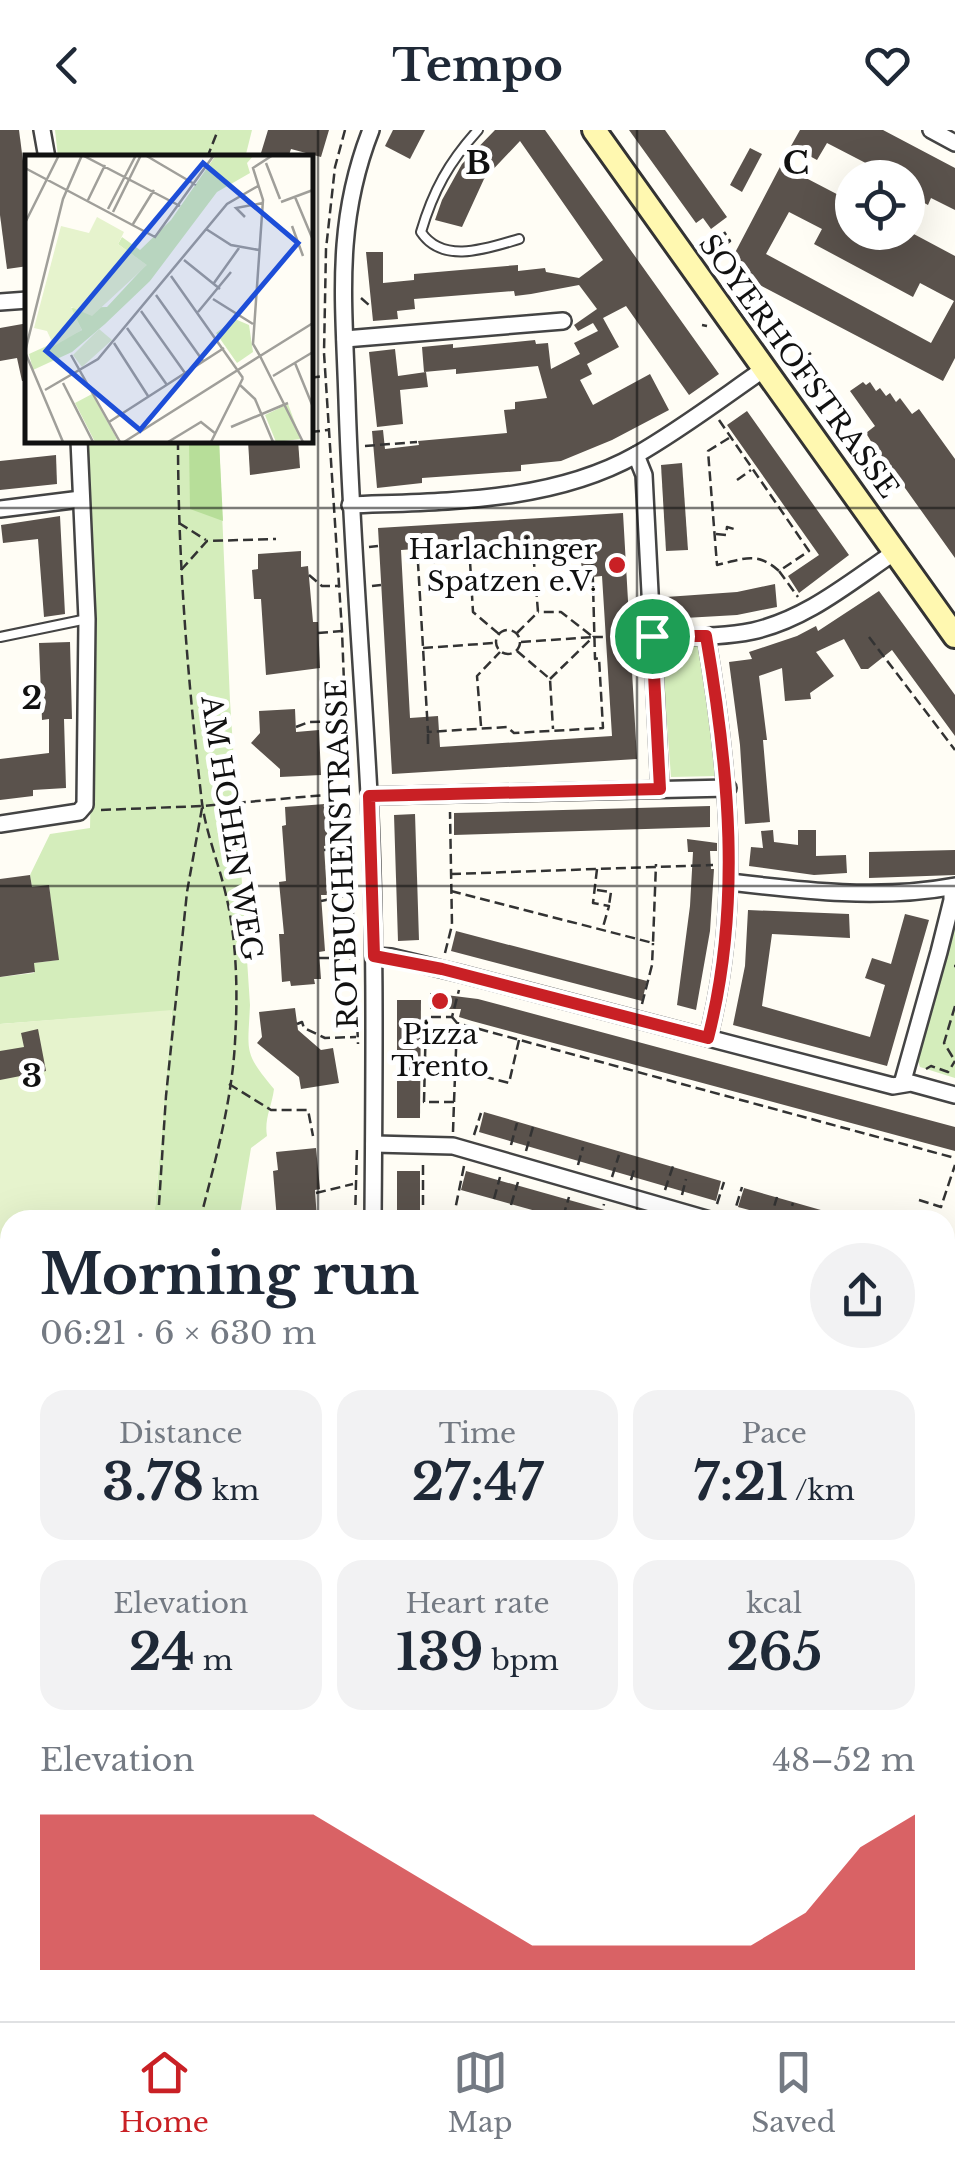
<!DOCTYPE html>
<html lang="en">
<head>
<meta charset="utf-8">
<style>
	body { margin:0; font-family:"Libre Baskerville",serif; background:#f2f2f3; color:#1f2937; height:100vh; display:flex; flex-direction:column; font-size:38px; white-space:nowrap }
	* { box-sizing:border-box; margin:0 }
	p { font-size:32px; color:#747a83 }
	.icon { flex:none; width:55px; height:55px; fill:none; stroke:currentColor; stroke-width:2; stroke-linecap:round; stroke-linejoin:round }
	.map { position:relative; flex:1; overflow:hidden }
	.side { position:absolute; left:0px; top:1080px; width:955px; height:812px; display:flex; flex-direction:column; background:#fff; border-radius:30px 30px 0 0; box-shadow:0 10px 40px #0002 }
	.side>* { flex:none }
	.tools { position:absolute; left:835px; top:30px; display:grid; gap:20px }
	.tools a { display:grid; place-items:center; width:90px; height:90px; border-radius:50%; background:#fff; box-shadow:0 10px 40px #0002; font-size:50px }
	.pin { position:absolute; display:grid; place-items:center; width:85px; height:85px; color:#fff; margin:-42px; border:5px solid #fff; border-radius:50%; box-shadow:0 2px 10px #0007 }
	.round { display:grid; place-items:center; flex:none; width:105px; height:105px; border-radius:52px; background:#f2f2f3 }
	.headline { display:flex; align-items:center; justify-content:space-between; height:170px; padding:0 40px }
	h1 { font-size:55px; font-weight:700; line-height:75px }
	.metrics { display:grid; grid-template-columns:repeat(3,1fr); gap:15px; height:170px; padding:10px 40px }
	.metrics div { display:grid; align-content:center; border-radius:25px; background:#f2f2f3; text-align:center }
	.metrics b { font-size:50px; font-weight:700 }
	.metrics small { font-size:28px; font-weight:400 }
	.metrics p { font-size:28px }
	.chart { height:280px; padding:20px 40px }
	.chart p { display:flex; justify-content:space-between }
	.chart svg { width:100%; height:180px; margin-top:10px; fill:#c92025; opacity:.7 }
	header { display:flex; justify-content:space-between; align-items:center; height:130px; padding:0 40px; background:#fff; font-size:45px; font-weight:700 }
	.tabs { display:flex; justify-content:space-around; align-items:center; height:140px; border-top:2px solid #e0e1e3; background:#fff; font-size:28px; color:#747a83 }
	.tabs a { display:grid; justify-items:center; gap:5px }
	.tabs .selected { color:#c92025 }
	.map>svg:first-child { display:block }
	.green { fill:#d4edbb }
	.forest { fill:#b7de99 }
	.pitch { fill:#e6f3cd }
	.building { fill:#5a524c; fill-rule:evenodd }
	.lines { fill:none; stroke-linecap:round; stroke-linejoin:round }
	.lane-casing { stroke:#444; stroke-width:12 }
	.street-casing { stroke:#444; stroke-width:20 }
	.secondary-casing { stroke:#333; stroke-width:28 }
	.path { stroke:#333; stroke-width:2.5; stroke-dasharray:10 5; stroke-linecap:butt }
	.lane { stroke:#fff; stroke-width:8 }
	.street { stroke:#fff; stroke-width:15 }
	.secondary { stroke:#fff8b0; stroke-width:22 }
	.route-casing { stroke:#fff; stroke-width:20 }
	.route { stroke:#c92025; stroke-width:12 }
	.grid { fill:none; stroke:#111; stroke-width:2.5; stroke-opacity:0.55 }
	.poi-dot { fill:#c92025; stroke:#fff; stroke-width:4 }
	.labels { text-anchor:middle; stroke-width:10; stroke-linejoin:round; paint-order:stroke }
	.street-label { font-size:28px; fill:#111; stroke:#fff }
	.poi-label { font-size:28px; fill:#111; stroke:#fff; text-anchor:end }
	.inset-road { fill:none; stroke:#a09f9a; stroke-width:2.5 }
	.view { fill:#1d4ed8; fill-opacity:0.15; stroke:#1d4ed8; stroke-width:5 }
	.inset-edge { fill:none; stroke:#111; stroke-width:5 }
	.grid-label { font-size:32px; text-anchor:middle; font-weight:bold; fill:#111; stroke:#fff; stroke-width:10; stroke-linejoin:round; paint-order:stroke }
</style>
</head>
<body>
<header><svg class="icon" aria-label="back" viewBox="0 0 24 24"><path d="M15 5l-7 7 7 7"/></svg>Tempo<svg class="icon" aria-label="heart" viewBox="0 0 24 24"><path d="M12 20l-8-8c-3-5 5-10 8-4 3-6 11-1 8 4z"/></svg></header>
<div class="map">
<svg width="955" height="1891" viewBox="0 0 955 1891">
	<rect width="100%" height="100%" fill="#fffdf5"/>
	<g class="green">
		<path d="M 55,0 L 252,0 L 245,28 L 58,27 Z"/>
		<path d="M 85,310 L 219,310 L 230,571 L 250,875 C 248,922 243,922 274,959 C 272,976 264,989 267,1006 L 251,1018 L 239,1090 L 154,1090 L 172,881 L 0,894 L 0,847 L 34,843 L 34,833 L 58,830 L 49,756 L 32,757 L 30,745 L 50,704 L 90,698 L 94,492 Z"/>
		<path d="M 661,514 L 700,514 L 717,646 L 671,647 Z"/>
		<path d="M 955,793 L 955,948 L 920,937 L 917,928 Z"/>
		<path d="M 10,1862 L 10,1882 L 110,1883 L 106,1891 L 0,1891 L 0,1883 Z"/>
	</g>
	<path class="forest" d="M 189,310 L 219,310 L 223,391 L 190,379 Z"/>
	<g class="pitch">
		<path d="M 172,880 L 154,1090 L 10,1090 L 10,1475 L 0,1477 L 0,894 Z"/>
		<path d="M 0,1505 L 10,1507 L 10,1814 L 0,1810 Z"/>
	</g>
	<g class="building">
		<path d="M 0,0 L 19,0 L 28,70 L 28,136 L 7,139 L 0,85 Z"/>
		<path d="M 268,0 L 329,0 L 321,27 L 291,19 L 288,28 L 261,23 Z"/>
		<path d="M 393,0 L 425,0 L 410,29 L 385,16 Z"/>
		<path d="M 495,0 L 545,0 L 719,244 L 689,265 L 626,176 L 603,188 L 619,217 L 587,234 L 592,244 L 580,250 L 593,275 L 650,244 L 669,280 L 612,310 L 561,331 L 521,335 L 521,341 L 422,348 L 422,353 L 377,358 L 372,301 L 383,300 L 385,319 L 419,315 L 418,311 L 507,303 L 504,280 L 515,279 L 515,272 L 547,268 L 538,236 L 456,244 L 456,239 L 424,242 L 422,217 L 453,214 L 453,218 L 535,210 L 536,214 L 548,213 L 551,239 L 580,224 L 574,213 L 598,201 L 593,193 L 578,201 L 574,195 L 597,179 L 579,155 L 531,164 L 515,166 L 514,161 L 414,169 L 415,179 L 397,181 L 398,189 L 373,191 L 366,122 L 383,122 L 383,153 L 414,150 L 414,144 L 518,135 L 518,141 L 545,138 L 546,142 L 579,148 L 603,130 L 520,11 L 484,49 L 462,97 L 435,90 L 442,70 L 462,34 Z"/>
		<path d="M 629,0 L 665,0 L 727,87 L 711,99 L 703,88 L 696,93 Z"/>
		<path d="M 800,0 L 883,0 L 955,38 L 955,80 L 931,68 L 928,75 L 908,64 L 908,48 L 883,48 L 885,43 L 827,13 L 817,30 L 791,16 Z"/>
		<path d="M 750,18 L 762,24 L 742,62 L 730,55 Z"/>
		<path d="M 781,35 L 852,72 L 852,102 L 910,102 L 955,126 L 955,228 L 943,251 L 727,138 ZM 789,82 L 822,99 L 814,114 L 913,167 L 920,153 L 954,171 L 931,213 L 766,124 Z"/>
		<path d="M 28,193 L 28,250 L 22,251 L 17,228 L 0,231 L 0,198 Z"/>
		<path d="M 395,219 L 398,246 L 426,242 L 428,257 L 400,260 L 403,294 L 377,297 L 369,222 Z"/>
		<path d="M 863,252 L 866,255 L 870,252 L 876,261 L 880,258 L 886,266 L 890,263 L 896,272 L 900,268 L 912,284 L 919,279 L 955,329 L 955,428 L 890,337 L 867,335 L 858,323 L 872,313 L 866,303 L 875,296 L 850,261 Z"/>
		<path d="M 747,281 L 849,425 L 799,463 L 788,446 L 819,425 L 727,295 Z"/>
		<path d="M 248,310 L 298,310 L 300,338 L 250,345 Z"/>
		<path d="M 56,325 L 57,354 L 0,360 L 0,331 Z"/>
		<path d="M 682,333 L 688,420 L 666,421 L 661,335 Z"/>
		<path d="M 623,383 L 637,629 L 392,644 L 378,398 ZM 580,409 L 582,448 L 602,446 L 612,606 L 440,617 L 438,586 L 410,588 L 401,420 Z"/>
		<path d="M 60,386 L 65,484 L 44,487 L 38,409 L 3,413 L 1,395 Z"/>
		<path d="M 301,421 L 301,437 L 308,436 L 313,492 L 318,492 L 320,538 L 266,545 L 261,469 L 254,469 L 252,440 L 258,439 L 258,424 Z"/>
		<path d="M 775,454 L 777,477 L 737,485 L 667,489 L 666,467 L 737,462 Z"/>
		<path d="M 879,461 L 955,565 L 955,606 L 892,520 L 868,539 L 861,539 L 844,509 L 816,522 L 834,546 L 810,563 L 811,569 L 785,571 L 782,538 L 759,546 L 767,610 L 763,610 L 770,692 L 745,694 L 740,615 L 729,532 L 752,529 L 749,522 L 797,506 L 816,496 L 818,501 Z"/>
		<path d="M 70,512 L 72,589 L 64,589 L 66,658 L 33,660 L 33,666 L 0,670 L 0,629 L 49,623 L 49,589 L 42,590 L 39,513 Z"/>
		<path d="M 295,579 L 296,602 L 319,600 L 321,645 L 280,647 L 280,639 L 251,613 L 260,603 L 259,581 Z"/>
		<path d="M 325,674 L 328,715 L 324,716 L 327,765 L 321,765 L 325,821 L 319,822 L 321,849 L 314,849 L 315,854 L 291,856 L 290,851 L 282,852 L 279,804 L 284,804 L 279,752 L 286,751 L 282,696 L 286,695 L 285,677 Z"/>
		<path d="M 710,676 L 710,697 L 454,705 L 454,683 Z"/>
		<path d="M 415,684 L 419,810 L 398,811 L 394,685 Z"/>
		<path d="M 773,700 L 774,712 L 798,715 L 798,700 L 816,700 L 816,726 L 846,725 L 847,743 L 814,745 L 749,736 L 751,717 L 763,718 L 761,701 Z"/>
		<path d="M 687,709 L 717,713 L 717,721 L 710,721 L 711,739 L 714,739 L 710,801 L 696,880 L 677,875 L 690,776 L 693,722 L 688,722 Z"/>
		<path d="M 955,720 L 955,745 L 869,748 L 869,722 Z"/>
		<path d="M 30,745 L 32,757 L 49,755 L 59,830 L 34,833 L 35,842 L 0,847 L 0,749 Z"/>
		<path d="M 748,780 L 849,784 L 850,808 L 772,804 L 762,876 L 870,907 L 885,855 L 865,848 L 872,828 L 891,834 L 905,784 L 929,790 L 887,936 L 733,895 L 745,836 Z"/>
		<path d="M 456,801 L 647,851 L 642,871 L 451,821 Z"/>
		<path d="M 430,863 L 478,869 L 955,997 L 955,1021 L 472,891 L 459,887 L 461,879 L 430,879 Z"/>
		<path d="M 397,870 L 421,870 L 420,988 L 397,988 Z"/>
		<path d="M 295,878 L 298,900 L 321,920 L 333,918 L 339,953 L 301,959 L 299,947 L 257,913 L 262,907 L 259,882 Z"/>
		<path d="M 38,899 L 46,941 L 0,950 L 0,921 L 24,917 L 21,903 Z"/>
		<path d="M 484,982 L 721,1051 L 716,1071 L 479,1002 Z"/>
		<path d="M 316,1018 L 320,1059 L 315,1060 L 317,1090 L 277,1090 L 273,1041 L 278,1040 L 276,1022 Z"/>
		<rect x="397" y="1041" width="23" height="49"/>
		<path d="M 466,1041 L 626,1086 L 625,1090 L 568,1090 L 461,1060 Z"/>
		<path d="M 744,1058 L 842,1086 L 842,1090 L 786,1090 L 738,1077 Z"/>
	</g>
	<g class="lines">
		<g class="lane-casing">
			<g id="lane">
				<path d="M 478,0 C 449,32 433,61 421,102 C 443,135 488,118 519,109"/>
				<path d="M 0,507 L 87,489"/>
			</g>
		</g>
		<g class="street-casing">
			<g id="street">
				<path d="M 42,0 L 47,28"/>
				<path d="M 371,0 C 334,94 344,172 347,270 C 351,402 362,533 369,664 C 376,806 374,948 373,1090"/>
				<path d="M 931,0 L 955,13"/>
				<path d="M 0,172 L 28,170"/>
				<path d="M 345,209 L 563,191"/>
				<path d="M 636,325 L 644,345 L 660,659"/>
				<path d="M 350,375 C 445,371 550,373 636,325 C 680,300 722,268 764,239"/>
				<path d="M 0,379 L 81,369"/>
				<path d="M 706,506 C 729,640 742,775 708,908"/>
				<path d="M 652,507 C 685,506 720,508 753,501 C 807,489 850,452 895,422"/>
				<path d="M 369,666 L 728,658"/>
				<path d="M 0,694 L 79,682 L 85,675 L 87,489 L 79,310"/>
				<path d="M 730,752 C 805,761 880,770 955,756"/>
				<path d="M 374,826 L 391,827 L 462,844 L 893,956 L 911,953 L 955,965"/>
				<path d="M 902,954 L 939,822 L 952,770 L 952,757"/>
				<path d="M 374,1014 L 453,1016 L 710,1090"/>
				<path d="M 945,1159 L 955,1162"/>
				<path d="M 945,1306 L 955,1275"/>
				<path d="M 424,1882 L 447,1891"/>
				<path d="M 309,1891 L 313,1882"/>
				<path d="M 761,1891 L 763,1882"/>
			</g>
		</g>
		<g class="secondary-casing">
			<g id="secondary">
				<path d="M 594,0 L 955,506"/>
				<path d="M 946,1891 L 955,1864"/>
			</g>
		</g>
		<g class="path">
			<path d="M 345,0 L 335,37 L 326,119 L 324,223 L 342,501 L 358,914"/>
			<path d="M 207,28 L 218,0"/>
			<path d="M 27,63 L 28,63"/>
			<path d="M 712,125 L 730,111 L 724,102"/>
			<path d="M 361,168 L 369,175"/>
			<path d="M 702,195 L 707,196"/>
			<path d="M 792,236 L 811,223"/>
			<path d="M 310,248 L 323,246"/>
			<path d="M 719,290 L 809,421 L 779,441 L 798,467"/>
			<path d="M 310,302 L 328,300"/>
			<path d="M 729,308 L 708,321 L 717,435 C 743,429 757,421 779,441"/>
			<path d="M 178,310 C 178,432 188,552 202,673 C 206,702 218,732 225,761 C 237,809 238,862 235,912 C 232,971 215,1032 200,1090"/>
			<path d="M 365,316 L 417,312"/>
			<path d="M 737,350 L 751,340"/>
			<path d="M 179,393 L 206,410"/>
			<path d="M 716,404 L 726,405 L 727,397 L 734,399"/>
			<path d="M 369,417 L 378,416"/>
			<path d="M 592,417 L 595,529 L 599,528 L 603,598 L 514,603 L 507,597 L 428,602 L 418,433 L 495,428 L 501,423 Z"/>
			<path d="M 417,419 L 418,431"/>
			<path d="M 470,431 L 473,482 L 499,504"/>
			<path d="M 181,440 L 207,411 L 276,409"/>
			<path d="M 309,445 L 322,456 L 338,456"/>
			<path d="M 372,456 L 381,455"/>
			<circle cx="508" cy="512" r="12"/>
			<path d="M 318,503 L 342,501"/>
			<path d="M 517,503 L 538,482 L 533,420"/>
			<path d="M 869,507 L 955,620"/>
			<path d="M 521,512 L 593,507 L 561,482 L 538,482"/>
			<path d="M 423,518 L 494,513"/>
			<path d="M 517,521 L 550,549 L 553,599"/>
			<path d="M 550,549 L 593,507 L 606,507"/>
			<path d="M 481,596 L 477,546 L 500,522"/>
			<path d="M 296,597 L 309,592 L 346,591"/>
			<path d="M 428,604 L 428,617"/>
			<path d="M 101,680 L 202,676 L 347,663"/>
			<path d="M 324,720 L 352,718"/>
			<path d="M 597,739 L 593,773 L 609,776 L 603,797"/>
			<path d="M 451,744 L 713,735"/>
			<path d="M 597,760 L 611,762 L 609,775"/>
			<path d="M 451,761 L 653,813 L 656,734"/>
			<path d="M 321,771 L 354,764"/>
			<path d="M 445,823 L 452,795 L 450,682"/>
			<path d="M 319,828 L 352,828"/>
			<path d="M 954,836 L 955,836"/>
			<path d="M 642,874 L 652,835 L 653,813"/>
			<path d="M 955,876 L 944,913 L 955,931"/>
			<path d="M 452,887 L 457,893 L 955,1028"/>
			<path d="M 297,894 L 302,892 L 304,898 L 325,908 L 356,907"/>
			<path d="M 455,939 L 509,953 L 519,910"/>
			<path d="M 926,939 L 931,936 L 948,942 L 955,931"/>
			<path d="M 229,954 L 271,980 L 308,980 L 313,1006"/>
			<path d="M 454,972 L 457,895"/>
			<path d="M 453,1002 L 454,972 L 424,972 L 426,887 L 452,887 L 459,860"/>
			<path d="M 474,1005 L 481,983"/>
			<path d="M 511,1015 L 517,993"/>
			<path d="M 526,1021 L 533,997"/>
			<path d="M 578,1035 L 583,1017"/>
			<path d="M 612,1047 L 619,1025"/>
			<path d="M 631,1050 L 634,1040"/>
			<path d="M 665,1060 L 673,1036"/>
			<path d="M 316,1063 L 353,1054"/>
			<path d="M 682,1065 L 686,1049"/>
			<path d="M 494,1069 L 500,1047"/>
			<path d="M 919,1070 L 941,1077 L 955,1035"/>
			<path d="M 717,1074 L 724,1052"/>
			<path d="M 511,1075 L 518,1052"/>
			<path d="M 563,1087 L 569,1067"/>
			<path d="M 158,1090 L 166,966 L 187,762 L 202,678"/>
			<path d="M 355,1090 L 357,1017"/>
			<path d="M 423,1090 L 423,1032"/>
			<path d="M 453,1090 L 464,1036"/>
			<path d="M 600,1090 L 604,1074"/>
			<path d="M 732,1090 L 742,1057"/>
			<path d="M 770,1090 L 777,1067"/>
			<path d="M 787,1090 L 793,1073"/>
			<path d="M 826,1090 L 828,1082"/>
			<path d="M 844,1090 L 844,1088"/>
			<path d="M 945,1121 L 946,1118"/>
			<path d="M 945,1339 L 955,1342"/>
			<path d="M 945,1347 L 953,1319"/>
			<path d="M 0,1486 L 10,1485"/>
			<path d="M 945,1512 L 955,1515"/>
			<path d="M 945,1688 L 955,1691"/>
			<path d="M 945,1711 L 955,1678"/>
			<path d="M 945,1833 L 955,1800"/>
			<path d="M 327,1885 L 342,1891"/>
			<path d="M 8,1891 L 11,1882"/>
			<path d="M 125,1891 L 129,1882"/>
			<path d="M 504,1891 L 504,1882"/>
		</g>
		<use href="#lane" class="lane"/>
		<use href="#street" class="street"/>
		<use href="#secondary" class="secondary"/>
	</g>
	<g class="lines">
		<g class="route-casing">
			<path id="route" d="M 652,506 L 706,506 C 729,640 742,775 708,908 L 442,839 L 374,826 L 369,666 L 660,659 Z"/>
		</g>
		<use href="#route" class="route"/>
	</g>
	<path class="grid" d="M 318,0 L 318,1090M 637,0 L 637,1090M 0,378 L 955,378M 0,756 L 955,756M 0,1135 L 10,1135M 945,1135 L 955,1135M 0,1513 L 10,1513M 945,1513 L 955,1513M 318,1882 L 318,1891M 637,1882 L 637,1891"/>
	<g class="poi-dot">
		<circle cx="617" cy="435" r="10"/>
		<circle cx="440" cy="871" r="10"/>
	</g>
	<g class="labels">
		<g class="street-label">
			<text transform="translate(799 236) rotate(54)" y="10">SOYERHOFSTRASSE</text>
			<text transform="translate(232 698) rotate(81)" y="10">AM HOHEN WEG</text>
			<text transform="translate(342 724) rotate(-92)" y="10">ROTBUCHENSTRASSE</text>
		</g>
		<g class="poi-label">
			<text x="597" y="429">Harlachinger<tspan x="597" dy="32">Spatzen e.V.</tspan></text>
			<text x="440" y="914" text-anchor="middle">Pizza<tspan x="440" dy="32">Trento</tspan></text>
		</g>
	</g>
	<g transform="translate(25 25)">
		<rect width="288" height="288" fill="#fffdf5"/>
		<path d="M 191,0 L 229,0 L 222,8 L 225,18 L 192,37 L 125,126 L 80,169 L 47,197 L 8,215 L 4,199 L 57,175 L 44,153 L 82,152 L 121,110 L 93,89 L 97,82 L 115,95 L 146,65 ZM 210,164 L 224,170 L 228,197 L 212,208 L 191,178 ZM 67,239 L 92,284 L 87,287 L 70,287 L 50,248 ZM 263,249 L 276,284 L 251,287 L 240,260 Z" fill="#d4edbb"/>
		<path d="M 72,62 L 99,77 L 93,89 L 122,110 L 67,161 L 46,152 L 57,175 L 29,191 L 22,176 L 9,173 L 36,71 L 64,78 ZM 74,174 L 87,185 L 57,212 L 48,200 Z" fill="#e6f3cd"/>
		<path class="inset-road" d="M 120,0 L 171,30M 248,0 L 228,13 L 238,45 L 228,189 L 235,201 L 288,168M 241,8 L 255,44M 0,13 L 130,82 L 189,0M 270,42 L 288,85M 63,45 L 80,10M 256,47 L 288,35M 83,54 L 111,0M 88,57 L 116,0M 220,62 L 211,53 L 238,48M 0,68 L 34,0M 108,69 L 129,35M 267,71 L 278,101M 181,74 L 206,90 L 234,95M 159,105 L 195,134M 146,121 L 218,223M 189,128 L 214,93M 131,140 L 178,206M 188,144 L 228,169M 116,156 L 160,218M 173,157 L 206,117M 102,173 L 142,230M 89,188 L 123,241M 46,200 L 95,287M 270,208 L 288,252M 248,221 L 288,197M 38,228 L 68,287M 215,230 L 230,244 L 248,287M 20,235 L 73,204 L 202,49 L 233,31M 84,267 L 199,193M 206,272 L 263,248M 38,287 L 0,197 L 38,44 L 57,0 L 155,51M 99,287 L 235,201 L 278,287M 143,287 L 176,267 L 191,279M 186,287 L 218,223"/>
		<path class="view" d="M 178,8 L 273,88 L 115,275 L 21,196 Z"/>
		<rect width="288" height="288" class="inset-edge"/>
	</g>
	<g class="grid-label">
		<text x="478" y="44">B</text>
		<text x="796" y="44">C</text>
		<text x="32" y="579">2</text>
		<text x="32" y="957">3</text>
	</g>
</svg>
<div class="tools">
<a><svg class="icon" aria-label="locate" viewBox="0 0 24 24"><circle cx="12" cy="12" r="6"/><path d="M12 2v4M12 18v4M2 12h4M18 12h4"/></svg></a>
</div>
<div class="pin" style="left:652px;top:506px;background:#1e9e55"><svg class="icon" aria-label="arrive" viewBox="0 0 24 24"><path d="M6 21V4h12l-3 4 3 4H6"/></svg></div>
<section class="side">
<div class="headline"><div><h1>Morning run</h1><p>06:21 · 6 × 630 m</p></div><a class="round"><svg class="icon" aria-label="share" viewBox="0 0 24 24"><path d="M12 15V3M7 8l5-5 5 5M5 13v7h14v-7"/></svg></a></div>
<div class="metrics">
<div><p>Distance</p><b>3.78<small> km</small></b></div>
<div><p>Time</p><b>27:47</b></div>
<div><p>Pace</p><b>7:21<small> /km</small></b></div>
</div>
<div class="metrics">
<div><p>Elevation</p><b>24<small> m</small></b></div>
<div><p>Heart rate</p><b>139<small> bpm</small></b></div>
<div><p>kcal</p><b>265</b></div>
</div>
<div class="chart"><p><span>Elevation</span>48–52 m</p>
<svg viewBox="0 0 160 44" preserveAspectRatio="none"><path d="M0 44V6L10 6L20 6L30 6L40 6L50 6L60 14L70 22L80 30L90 38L100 38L110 38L120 38L130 38L140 30L150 14L160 6V44z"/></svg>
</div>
</section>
</div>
<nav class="tabs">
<a class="selected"><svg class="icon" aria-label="home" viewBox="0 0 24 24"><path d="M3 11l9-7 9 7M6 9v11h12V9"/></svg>Home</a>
<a><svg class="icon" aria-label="map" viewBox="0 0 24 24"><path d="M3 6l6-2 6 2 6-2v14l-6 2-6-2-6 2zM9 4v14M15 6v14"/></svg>Map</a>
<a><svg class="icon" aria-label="saved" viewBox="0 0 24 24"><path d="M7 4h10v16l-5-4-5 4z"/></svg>Saved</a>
</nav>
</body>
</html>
